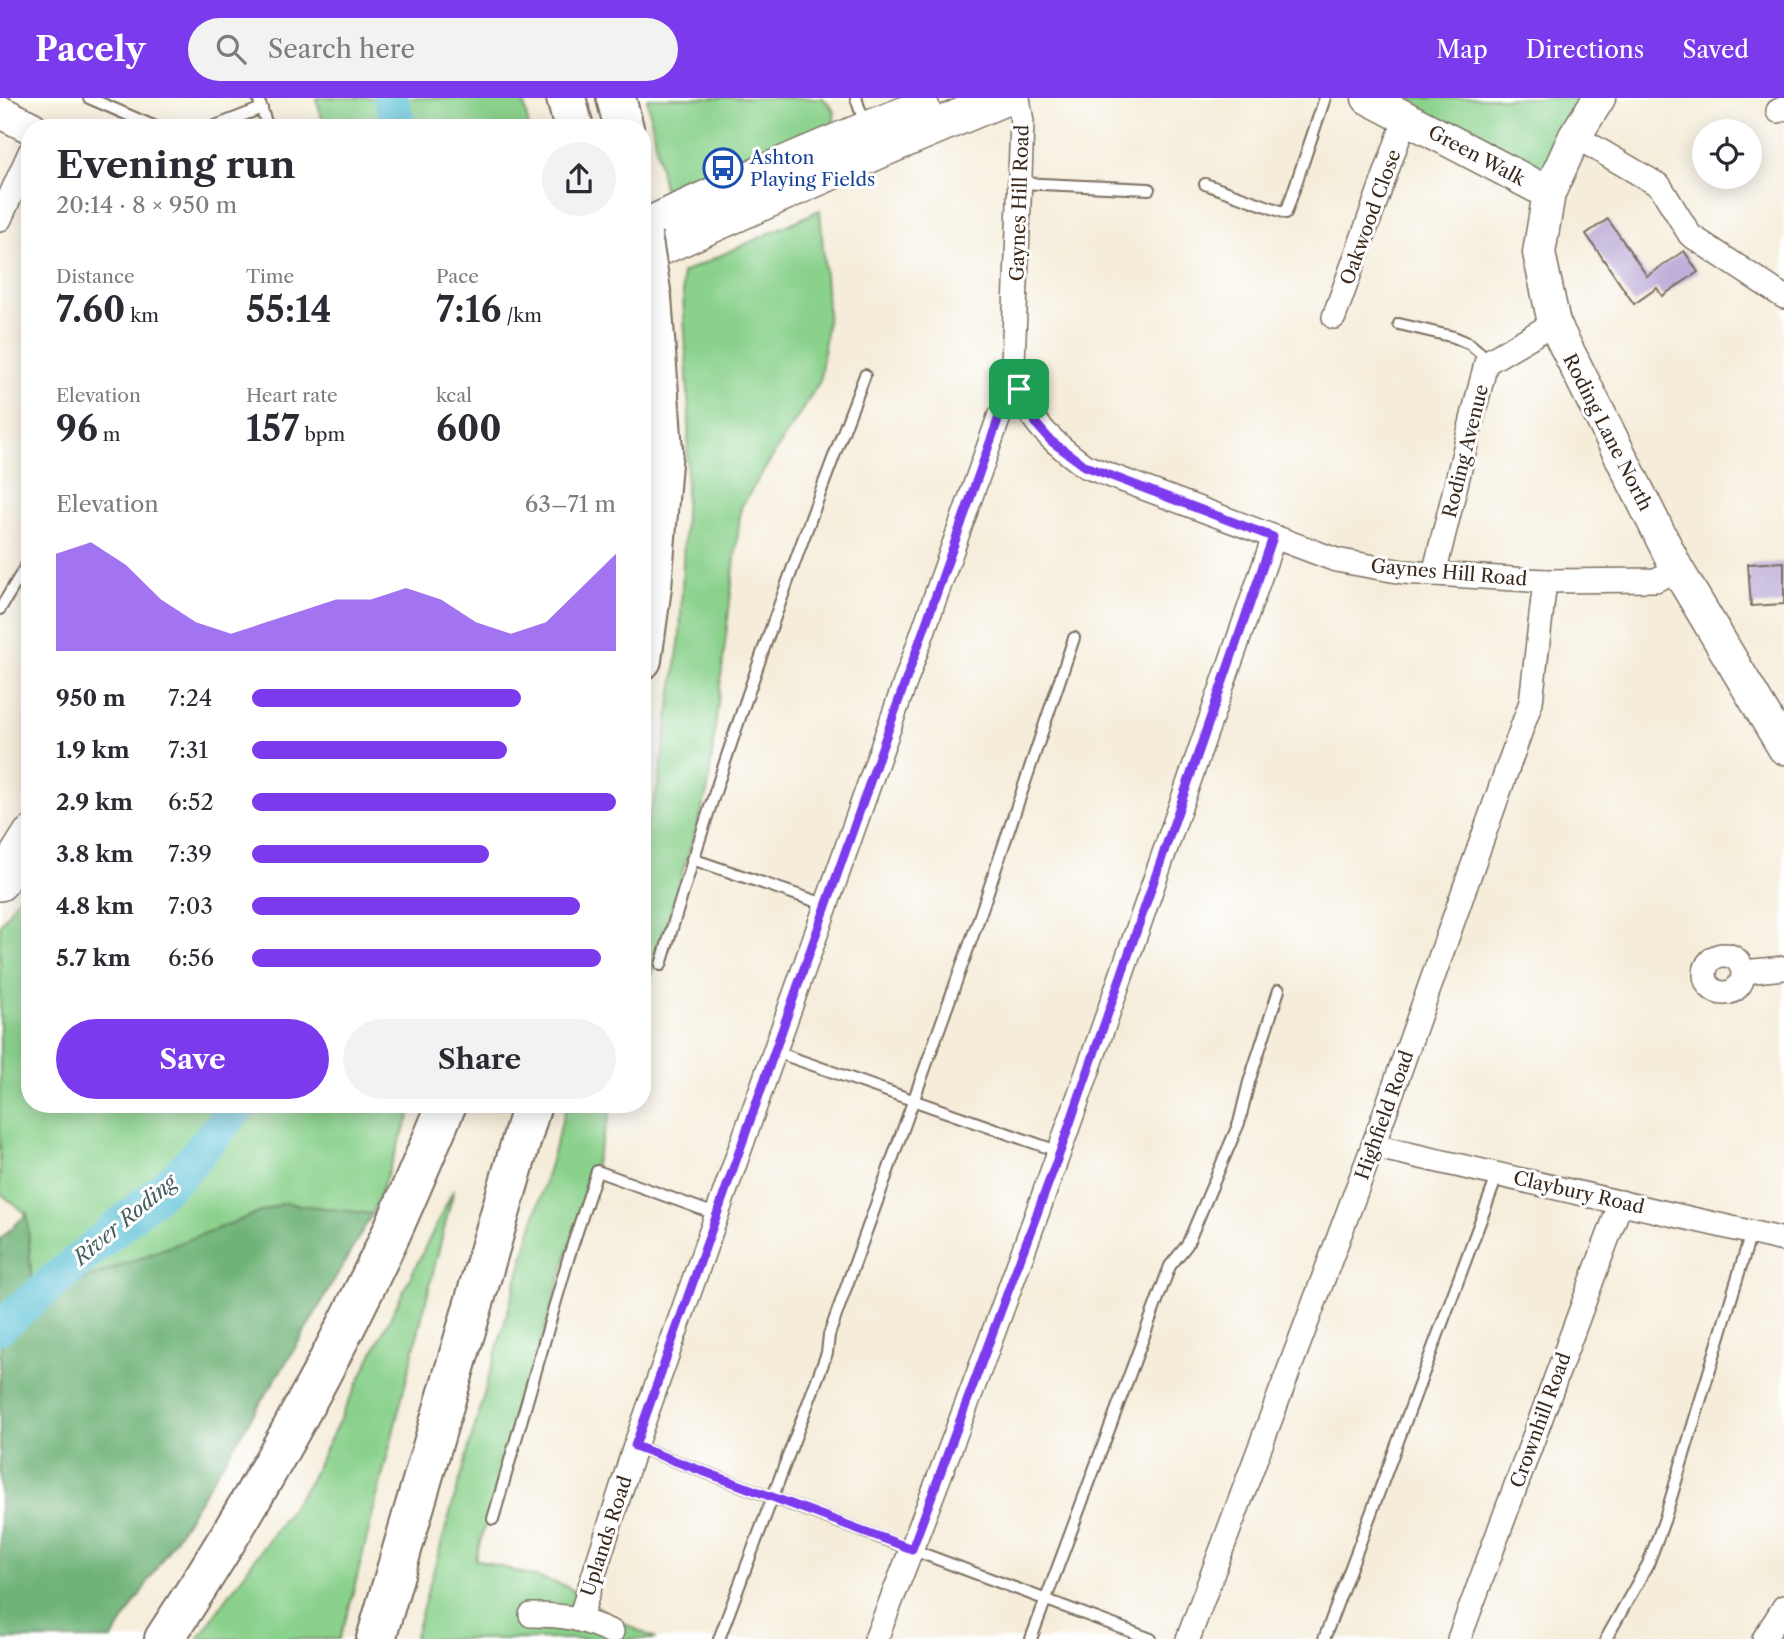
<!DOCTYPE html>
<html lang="en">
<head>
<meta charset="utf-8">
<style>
	body { margin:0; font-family:"Libre Caslon Text",serif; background:#f2f2f3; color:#2b2b33; height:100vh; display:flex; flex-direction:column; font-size:26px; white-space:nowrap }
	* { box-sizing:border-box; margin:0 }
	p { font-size:23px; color:#7c7c81 }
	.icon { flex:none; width:38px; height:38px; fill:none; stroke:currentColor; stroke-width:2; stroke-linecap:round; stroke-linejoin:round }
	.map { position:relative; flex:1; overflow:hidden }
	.details { position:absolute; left:21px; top:21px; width:630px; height:994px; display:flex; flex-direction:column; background:#fff; border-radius:28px; box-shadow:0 4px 18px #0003 }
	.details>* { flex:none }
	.buttons { position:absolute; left:1692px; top:21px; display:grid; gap:14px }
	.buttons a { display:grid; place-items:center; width:70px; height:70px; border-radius:50%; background:#fff; box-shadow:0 4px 18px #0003; font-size:35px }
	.pin { position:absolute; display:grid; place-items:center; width:60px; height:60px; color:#fff; margin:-30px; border-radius:14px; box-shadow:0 4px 10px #0006 }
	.round { display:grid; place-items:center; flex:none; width:74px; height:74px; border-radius:37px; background:#f2f2f3 }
	.headline { display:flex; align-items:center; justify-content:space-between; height:119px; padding:0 35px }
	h1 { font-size:38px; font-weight:700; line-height:52px }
	.stats { display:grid; grid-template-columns:repeat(3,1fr); gap:10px; height:119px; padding:7px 35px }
	.stats div { display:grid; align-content:center }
	.stats b { font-size:35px; font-weight:700 }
	.stats small { font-size:19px; font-weight:400 }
	.stats p { font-size:19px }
	.chart { height:196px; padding:14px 35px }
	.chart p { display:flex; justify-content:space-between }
	.chart svg { width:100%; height:126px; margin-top:7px; fill:#7c3aed; opacity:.7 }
	.button { display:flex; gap:14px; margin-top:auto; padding:14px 35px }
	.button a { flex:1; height:80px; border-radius:42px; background:#7c3aed; color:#fff; font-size:28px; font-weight:700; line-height:80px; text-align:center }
	.button a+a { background:#f2f2f3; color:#2b2b33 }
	ul { padding:0 35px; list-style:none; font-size:23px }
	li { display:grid; grid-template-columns:112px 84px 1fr; align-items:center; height:52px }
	li i { height:18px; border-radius:9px; background:#7c3aed }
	header { display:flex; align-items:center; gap:42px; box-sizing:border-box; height:98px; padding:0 35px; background:#7c3aed; color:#fff }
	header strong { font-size:33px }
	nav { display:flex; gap:38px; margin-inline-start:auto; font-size:24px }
	.search { width:490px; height:63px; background:#f2f2f3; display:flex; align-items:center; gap:18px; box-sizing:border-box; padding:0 24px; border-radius:38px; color:#7c7c81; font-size:26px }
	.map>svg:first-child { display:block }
	.green { fill:#8ad18c; stroke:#627e55; stroke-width:2 }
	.forest { fill:#6fb378; stroke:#556e4b; stroke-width:2 }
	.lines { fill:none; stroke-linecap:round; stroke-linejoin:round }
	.river { stroke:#58c0d5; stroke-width:35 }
	.building { fill:#bcacd7 }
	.lane-casing { stroke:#7c6e60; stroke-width:14 }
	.street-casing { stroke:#7c6e60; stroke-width:26 }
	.secondary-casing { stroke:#7c6e60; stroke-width:35 }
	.primary-casing { stroke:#7c6e60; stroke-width:38 }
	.highway-casing { stroke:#7c6e60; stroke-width:42 }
	.lane { stroke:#fff; stroke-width:10 }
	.street { stroke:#fff; stroke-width:23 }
	.secondary { stroke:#fff; stroke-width:32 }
	.primary { stroke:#fff; stroke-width:35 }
	.highway { stroke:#fff; stroke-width:38 }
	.highway-bridge-casing { stroke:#7c6e60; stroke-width:42; stroke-linecap:butt }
	.highway-bridge { stroke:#fff; stroke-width:38 }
	.route-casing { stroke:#fff; stroke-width:14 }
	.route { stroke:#7c3aed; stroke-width:9 }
	.labels { text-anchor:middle; stroke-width:6; stroke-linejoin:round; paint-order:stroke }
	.street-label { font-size:19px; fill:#3b2a1e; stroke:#fff }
	.transit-label { font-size:19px; fill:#164399; stroke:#fff; text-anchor:start }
	.water-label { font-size:21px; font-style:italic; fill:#455e5e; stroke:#fff }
</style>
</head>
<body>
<header>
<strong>Pacely</strong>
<div class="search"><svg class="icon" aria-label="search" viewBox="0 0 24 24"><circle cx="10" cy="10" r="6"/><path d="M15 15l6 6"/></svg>Search here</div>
<nav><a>Map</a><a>Directions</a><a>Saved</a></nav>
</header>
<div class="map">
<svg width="1784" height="1541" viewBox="0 0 1784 1541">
	<rect width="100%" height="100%" fill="#fff"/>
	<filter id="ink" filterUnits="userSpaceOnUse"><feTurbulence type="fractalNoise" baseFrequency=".0143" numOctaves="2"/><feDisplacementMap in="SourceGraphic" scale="14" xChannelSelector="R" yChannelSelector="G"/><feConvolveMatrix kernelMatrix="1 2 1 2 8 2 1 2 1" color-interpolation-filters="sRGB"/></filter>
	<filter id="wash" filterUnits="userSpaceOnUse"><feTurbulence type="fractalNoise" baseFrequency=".00686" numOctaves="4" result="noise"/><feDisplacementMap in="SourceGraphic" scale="28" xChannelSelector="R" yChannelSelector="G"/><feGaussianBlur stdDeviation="1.57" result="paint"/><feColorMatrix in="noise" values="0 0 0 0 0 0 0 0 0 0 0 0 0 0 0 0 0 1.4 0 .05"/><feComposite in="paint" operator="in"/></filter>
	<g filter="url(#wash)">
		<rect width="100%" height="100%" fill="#f5edda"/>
		<g class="green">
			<path d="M 316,0 L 523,0 L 529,30 L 325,30 Z"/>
			<path d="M 647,0 L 823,0 L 835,14 L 832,32 L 666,102 Z"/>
			<path d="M 1394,0 L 1593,0 L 1546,77 Z"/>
			<path d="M 820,112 L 828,217 L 820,283 L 741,409 L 708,691 L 642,908 L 642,743 L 659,684 L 680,538 L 689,317 L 682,175 Z"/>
			<path d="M 30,781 L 30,1006 L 414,1006 L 372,1116 L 284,1105 L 33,1201 L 27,1116 L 0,1095 L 0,827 Z"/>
			<path d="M 567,1006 L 613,1006 L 475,1461 L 566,1488 L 621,1524 L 656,1541 L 414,1541 Z"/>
			<path d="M 454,1091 L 349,1511 L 339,1541 L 198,1541 L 308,1386 Z"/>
		</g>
		<path class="forest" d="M 284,1105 L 372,1116 L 300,1242 L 112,1541 L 0,1541 L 0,1141 L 27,1116 L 33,1201 Z"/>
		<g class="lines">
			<g class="river">
				<path d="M 391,0 L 399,30"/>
				<path d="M 0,1229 L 180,1076 L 240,1006"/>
			</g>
		</g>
		<g id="blocks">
			<g class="building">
				<path d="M 1608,121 L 1647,178 L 1684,153 L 1698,174 L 1662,198 L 1657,190 L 1634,206 L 1586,136 Z"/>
				<path d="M 1784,464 L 1784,506 L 1751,508 L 1748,466 Z"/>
			</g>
		</g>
	</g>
	<g filter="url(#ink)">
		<use href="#blocks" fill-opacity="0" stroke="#7c6e60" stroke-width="2"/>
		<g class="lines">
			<g class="lane-casing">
				<g id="lane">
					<path d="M 89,0 L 158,30"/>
					<path d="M 258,0 L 268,30"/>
					<path d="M 856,0 L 865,27"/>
					<path d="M 210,30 L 262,10"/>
					<path d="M 1020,85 L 1149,91"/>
					<path d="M 1205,86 L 1286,115 L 1325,0"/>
					<path d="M 1399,226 L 1454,239 L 1470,246 L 1490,263"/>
					<path d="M 0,511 L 30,461"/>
					<path d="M 692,761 L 827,807"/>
					<path d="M 661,867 C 720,667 790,471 865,277"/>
					<path d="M 773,953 L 1060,1054"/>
					<path d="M 635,1348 L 1151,1541"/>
					<path d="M 493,1421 L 569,1158 L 597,1073 L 718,1117"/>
					<path d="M 719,1541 L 827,1255 L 829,1237 L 978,823 L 1074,540"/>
					<path d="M 1031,1541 L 1170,1168 L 1187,1147 L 1239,1025 L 1249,984 L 1279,892"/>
					<path d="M 1324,1541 L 1498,1076"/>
					<path d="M 1606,1541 L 1648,1466 L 1664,1423 L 1751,1135"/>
				</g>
			</g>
			<g class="street-casing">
				<g id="street">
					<path d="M 1018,0 L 1022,24 L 1013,266 C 1021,317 1046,339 1085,368 L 1336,462 L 1403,474 L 1545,483 L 1656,482 L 1677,471"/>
					<path d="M 1778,13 L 1784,10"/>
					<path d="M 1575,38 L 1660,88 L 1690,137 L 1784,199"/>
					<path d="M 0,121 L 30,54"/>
					<path d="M 1334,219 L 1406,19"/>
					<path d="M 1434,476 L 1486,265 L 1554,225"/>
					<circle cx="1724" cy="876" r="19"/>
					<path d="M 1744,874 L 1784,870"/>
					<path d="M 1373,1048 L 1784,1142"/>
					<path d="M 531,1517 C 566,1517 580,1520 612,1534"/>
					<path d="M 580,1520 L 635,1348 L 999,319 L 1019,291"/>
					<path d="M 876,1541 C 1021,1178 1145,808 1274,439"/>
					<path d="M 1188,1541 L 1373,1048 L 1531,604 L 1545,483"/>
					<path d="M 1459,1541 L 1621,1104"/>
					<path d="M 1764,1541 L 1784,1509"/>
				</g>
			</g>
			<g class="secondary-casing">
				<g id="secondary">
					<path d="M 1368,0 L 1549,95"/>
					<path d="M 1599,0 L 1575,38 L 1549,95 L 1539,155 L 1554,225 L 1677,471 L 1784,650"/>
					<path d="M 0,14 L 32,30"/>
				</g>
			</g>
			<g class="primary-casing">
				<g id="primary">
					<path d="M 642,130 C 734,87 827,45 922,10"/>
					<path d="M 642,158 L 890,48 L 1004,0"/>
					<path d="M 0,785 L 30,737"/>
				</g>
			</g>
			<g class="highway-casing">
				<g id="highway">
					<path d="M 566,0 L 574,30"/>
					<path d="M 616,0 L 624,30"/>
					<path d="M 642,562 L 652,489 L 663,352"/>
					<path d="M 164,1541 C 249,1413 325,1277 390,1138 C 410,1094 428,1050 447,1006"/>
					<path d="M 376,1541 L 532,1006"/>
				</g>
			</g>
			<use href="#lane" class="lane"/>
			<use href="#street" class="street"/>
			<use href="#secondary" class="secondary"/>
			<use href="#primary" class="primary"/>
			<use href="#highway" class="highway"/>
			<g class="highway-bridge-casing">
				<path id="highway-bridge" d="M 642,137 L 652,199 L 663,352"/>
			</g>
			<use href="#highway-bridge" class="highway-bridge"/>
		</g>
	</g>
	<g class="lines" filter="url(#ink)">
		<g class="route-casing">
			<path id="route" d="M 1019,291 L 1037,327 L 1051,343 L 1085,368 L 1273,439 L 1060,1054 L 912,1451 L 635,1348 L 999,319 Z"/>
		</g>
		<use href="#route" class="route"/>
	</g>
	<defs>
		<g id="bus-ring" transform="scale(2.0125)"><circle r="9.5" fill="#fff" stroke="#1a4fb4" stroke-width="1.5"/><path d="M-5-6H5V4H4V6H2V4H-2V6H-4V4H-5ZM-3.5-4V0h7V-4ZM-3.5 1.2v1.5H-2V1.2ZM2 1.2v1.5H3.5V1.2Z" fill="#1a4fb4"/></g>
	</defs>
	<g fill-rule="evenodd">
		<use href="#bus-ring" x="723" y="70"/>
	</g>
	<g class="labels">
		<g class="street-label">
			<text transform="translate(1477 57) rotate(28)" y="7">Green Walk</text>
			<text transform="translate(1019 105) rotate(-88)" y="7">Gaynes Hill Road</text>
			<text transform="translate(1370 119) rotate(-70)" y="7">Oakwood Close</text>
			<text transform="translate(1608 334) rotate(63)" y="7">Roding Lane North</text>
			<text transform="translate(1465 353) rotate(-76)" y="7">Roding Avenue</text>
			<text transform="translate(1449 474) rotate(5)" y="7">Gaynes Hill Road</text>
			<text transform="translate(1384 1017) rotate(-70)" y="7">Highfield Road</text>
			<text transform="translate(1579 1094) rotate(13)" y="7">Claybury Road</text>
			<text transform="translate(1540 1322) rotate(-70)" y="7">Crownhill Road</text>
			<text transform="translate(606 1438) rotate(-72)" y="7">Uplands Road</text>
		</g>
		<g class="transit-label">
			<text x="750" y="66">Ashton<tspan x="750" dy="22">Playing Fields</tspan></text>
		</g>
		<g class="water-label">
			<text transform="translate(125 1122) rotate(-40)" y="7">River Roding</text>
		</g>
	</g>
</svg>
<div class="buttons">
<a><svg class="icon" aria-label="locate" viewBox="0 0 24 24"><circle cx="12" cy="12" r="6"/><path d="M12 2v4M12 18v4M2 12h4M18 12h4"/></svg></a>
</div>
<div class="pin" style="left:1019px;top:291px;background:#1e9e55"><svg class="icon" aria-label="arrive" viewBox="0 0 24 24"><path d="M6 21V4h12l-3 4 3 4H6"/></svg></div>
<section class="details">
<div class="headline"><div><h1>Evening run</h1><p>20:14 · 8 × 950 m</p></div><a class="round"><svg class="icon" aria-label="share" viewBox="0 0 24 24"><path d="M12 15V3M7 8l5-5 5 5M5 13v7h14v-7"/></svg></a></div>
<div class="stats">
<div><p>Distance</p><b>7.60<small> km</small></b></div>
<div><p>Time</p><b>55:14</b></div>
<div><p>Pace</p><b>7:16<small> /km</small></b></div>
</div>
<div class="stats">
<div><p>Elevation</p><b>96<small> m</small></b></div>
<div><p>Heart rate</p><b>157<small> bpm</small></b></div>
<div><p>kcal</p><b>600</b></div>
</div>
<div class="chart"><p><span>Elevation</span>63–71 m</p>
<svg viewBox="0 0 160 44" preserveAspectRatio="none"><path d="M0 44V10L10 6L20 14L30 26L40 34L50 38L60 34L70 30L80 26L90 26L100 22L110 26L120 34L130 38L140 34L150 22L160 10V44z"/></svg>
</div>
<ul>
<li><b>950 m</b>7:24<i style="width:74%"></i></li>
<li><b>1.9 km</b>7:31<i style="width:70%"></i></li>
<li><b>2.9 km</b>6:52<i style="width:100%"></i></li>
<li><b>3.8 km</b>7:39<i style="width:65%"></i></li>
<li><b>4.8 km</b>7:03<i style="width:90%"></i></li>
<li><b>5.7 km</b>6:56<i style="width:96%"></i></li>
</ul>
<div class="button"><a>Save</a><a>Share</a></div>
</section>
</div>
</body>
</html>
